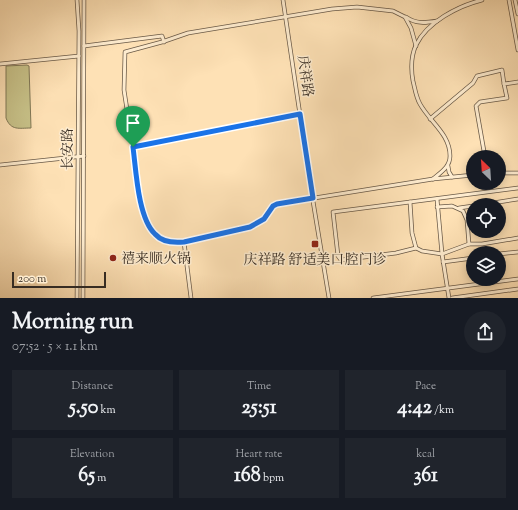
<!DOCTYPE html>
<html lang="en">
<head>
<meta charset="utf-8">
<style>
	body { margin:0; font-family:"Sorts Mill Goudy","Noto Serif SC",serif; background:#20242c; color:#f1f3f6; height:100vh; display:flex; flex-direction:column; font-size:15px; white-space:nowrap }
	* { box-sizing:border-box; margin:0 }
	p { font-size:13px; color:#9ea1a6 }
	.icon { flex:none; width:22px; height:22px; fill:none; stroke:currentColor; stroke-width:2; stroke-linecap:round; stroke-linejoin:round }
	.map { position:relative; height:298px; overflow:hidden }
	.drawer { display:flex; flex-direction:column; background:#171b24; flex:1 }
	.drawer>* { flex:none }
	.needle { width:26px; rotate:335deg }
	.fabs { position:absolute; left:466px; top:150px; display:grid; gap:8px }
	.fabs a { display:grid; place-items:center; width:40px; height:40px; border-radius:50%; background:#171b24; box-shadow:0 2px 10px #0003; font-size:20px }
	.scale { position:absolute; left:12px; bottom:10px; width:94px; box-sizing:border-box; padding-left:4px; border:2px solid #372c22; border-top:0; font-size:11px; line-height:14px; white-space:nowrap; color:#372c22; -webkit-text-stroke:3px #feeccf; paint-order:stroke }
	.pin { position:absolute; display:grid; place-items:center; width:34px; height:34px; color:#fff; margin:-41px -17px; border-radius:50% 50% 50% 0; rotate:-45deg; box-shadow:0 0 4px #0007 }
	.pin .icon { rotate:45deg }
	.round { display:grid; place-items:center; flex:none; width:42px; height:42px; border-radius:21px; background:#20242c }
	.summary { display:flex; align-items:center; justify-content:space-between; height:68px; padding:0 12px }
	h1 { font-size:22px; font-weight:700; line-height:30px }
	.figures { display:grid; grid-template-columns:repeat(3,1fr); gap:6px; height:68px; padding:4px 12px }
	.figures div { display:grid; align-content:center; border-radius:0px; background:#20242c; text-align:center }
	.figures b { font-size:20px; font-weight:700 }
	.figures small { font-size:11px; font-weight:400 }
	.figures p { font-size:11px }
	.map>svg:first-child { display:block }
	.green { fill:#c7c188; stroke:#7f7655 }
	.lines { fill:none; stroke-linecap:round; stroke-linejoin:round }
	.minor-casing { stroke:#695947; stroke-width:4.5 }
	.minor { stroke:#feeccf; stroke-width:3 }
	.route-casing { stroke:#fff; stroke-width:8 }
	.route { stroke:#1a73e8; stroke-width:5 }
	.poi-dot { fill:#8f2418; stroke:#feeccf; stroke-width:1.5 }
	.labels { text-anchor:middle; stroke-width:3; stroke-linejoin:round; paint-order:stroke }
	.street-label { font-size:14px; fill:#372c22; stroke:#feeccf }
	.poi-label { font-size:14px; fill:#372c22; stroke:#feeccf; text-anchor:start }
</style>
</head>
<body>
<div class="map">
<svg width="518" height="298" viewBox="0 0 518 298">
	<rect width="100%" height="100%" fill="#fee1b5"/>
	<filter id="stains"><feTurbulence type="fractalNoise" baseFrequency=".005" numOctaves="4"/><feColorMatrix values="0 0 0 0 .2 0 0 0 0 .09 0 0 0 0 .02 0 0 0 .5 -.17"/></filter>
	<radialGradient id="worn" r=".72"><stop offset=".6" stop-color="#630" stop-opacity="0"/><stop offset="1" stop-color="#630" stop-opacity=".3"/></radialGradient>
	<path class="green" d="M 27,65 L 29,66 L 31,128 C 19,128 11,131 6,118 L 6,66 Z"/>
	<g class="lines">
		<g class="minor-casing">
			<g id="minor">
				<path d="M 283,0 L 311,189 L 329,298"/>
				<path d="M 509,0 L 518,50"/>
				<path d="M 515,0 L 518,14"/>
				<path d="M 406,17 C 416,24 425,23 437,21"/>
				<path d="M 84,46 L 162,36 L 164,42"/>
				<path d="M 0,64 L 79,56"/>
				<path d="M 430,119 L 473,83 L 477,76 L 502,70 L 504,84"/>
				<path d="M 133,147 L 300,114"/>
				<path d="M 485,157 L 476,106 L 480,102 L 507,98 L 504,84 L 518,82"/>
				<path d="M 0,165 L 84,156"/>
				<path d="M 448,166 L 449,172 L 452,177"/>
				<path d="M 499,173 L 518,173"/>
				<path d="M 433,179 C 441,172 450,167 450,156 C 450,134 430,122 420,104 C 416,97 415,89 413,81 C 411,70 411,56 416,45 C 427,22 458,6 482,0"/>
				<path d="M 518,188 L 333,212 L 338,256 L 341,260 L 396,253 L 416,248 L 422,251 L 442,254 L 469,244 L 482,244 L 518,238"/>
				<path d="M 437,199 L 442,254 L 449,298"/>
				<path d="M 410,202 L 412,233 L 416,248"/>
				<path d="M 480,205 L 518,199"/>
				<path d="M 437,207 L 452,206 L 463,211 L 467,220 L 469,244"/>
				<path d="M 459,208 L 473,206"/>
				<path d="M 184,242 C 161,243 151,234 143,214 L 124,90 L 125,52 L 162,42 L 188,33 L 332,9 L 357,7 L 393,11 L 405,17 L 411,28 L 416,46"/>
				<path d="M 499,254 L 518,252"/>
				<path d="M 443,262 L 473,258"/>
				<path d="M 77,298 L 79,31 L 77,0"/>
				<path d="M 83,298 L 84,0"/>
				<path d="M 191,298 L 184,242 L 250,227 L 264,219 L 273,206 L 277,204 L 433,179 L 473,175"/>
				<path d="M 373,298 L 518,279"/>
				<path d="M 452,298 L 518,289"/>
			</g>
		</g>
		<use href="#minor" class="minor"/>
	</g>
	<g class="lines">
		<g class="route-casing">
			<path id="route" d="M 300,114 L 313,198 L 277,204 L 273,206 L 264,219 L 250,227 L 184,242 C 174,243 162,242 155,234 C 138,218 136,170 133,147 Z"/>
		</g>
		<use href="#route" class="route"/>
	</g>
	<g class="poi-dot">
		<rect x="311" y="240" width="8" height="8" rx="2"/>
		<circle cx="113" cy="258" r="4"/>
	</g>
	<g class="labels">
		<g class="street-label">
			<text transform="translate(306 76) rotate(82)" y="5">庆祥路</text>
			<text transform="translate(67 149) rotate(-90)" y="5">长安路</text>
		</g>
		<g class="poi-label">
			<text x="121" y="263">禧来顺火锅</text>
			<text x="315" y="264" text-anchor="middle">庆祥路 舒适美口腔门诊</text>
		</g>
	</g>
	<rect width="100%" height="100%" filter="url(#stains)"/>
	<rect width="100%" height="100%" fill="url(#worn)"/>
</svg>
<div class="fabs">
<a><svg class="needle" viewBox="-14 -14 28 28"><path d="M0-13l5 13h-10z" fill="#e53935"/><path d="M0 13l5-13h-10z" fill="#9ea1a6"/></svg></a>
<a><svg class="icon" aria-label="locate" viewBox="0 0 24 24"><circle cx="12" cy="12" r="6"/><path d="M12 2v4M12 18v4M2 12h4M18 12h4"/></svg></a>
<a><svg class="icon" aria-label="layers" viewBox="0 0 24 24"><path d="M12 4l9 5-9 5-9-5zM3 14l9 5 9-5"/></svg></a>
</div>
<div class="scale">200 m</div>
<div class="pin" style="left:133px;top:147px;background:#1e9e55"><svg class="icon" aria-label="arrive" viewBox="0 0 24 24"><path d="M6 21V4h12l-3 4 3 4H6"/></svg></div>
</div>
<section class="drawer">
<div class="summary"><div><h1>Morning run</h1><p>07:52 · 5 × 1.1 km</p></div><a class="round"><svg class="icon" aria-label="share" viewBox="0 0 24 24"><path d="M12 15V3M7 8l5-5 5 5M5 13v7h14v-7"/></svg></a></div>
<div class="figures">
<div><p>Distance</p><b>5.50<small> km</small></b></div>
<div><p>Time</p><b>25:51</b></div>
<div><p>Pace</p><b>4:42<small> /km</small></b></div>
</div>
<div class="figures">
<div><p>Elevation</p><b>65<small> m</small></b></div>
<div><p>Heart rate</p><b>168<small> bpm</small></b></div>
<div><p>kcal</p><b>361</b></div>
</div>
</section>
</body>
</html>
